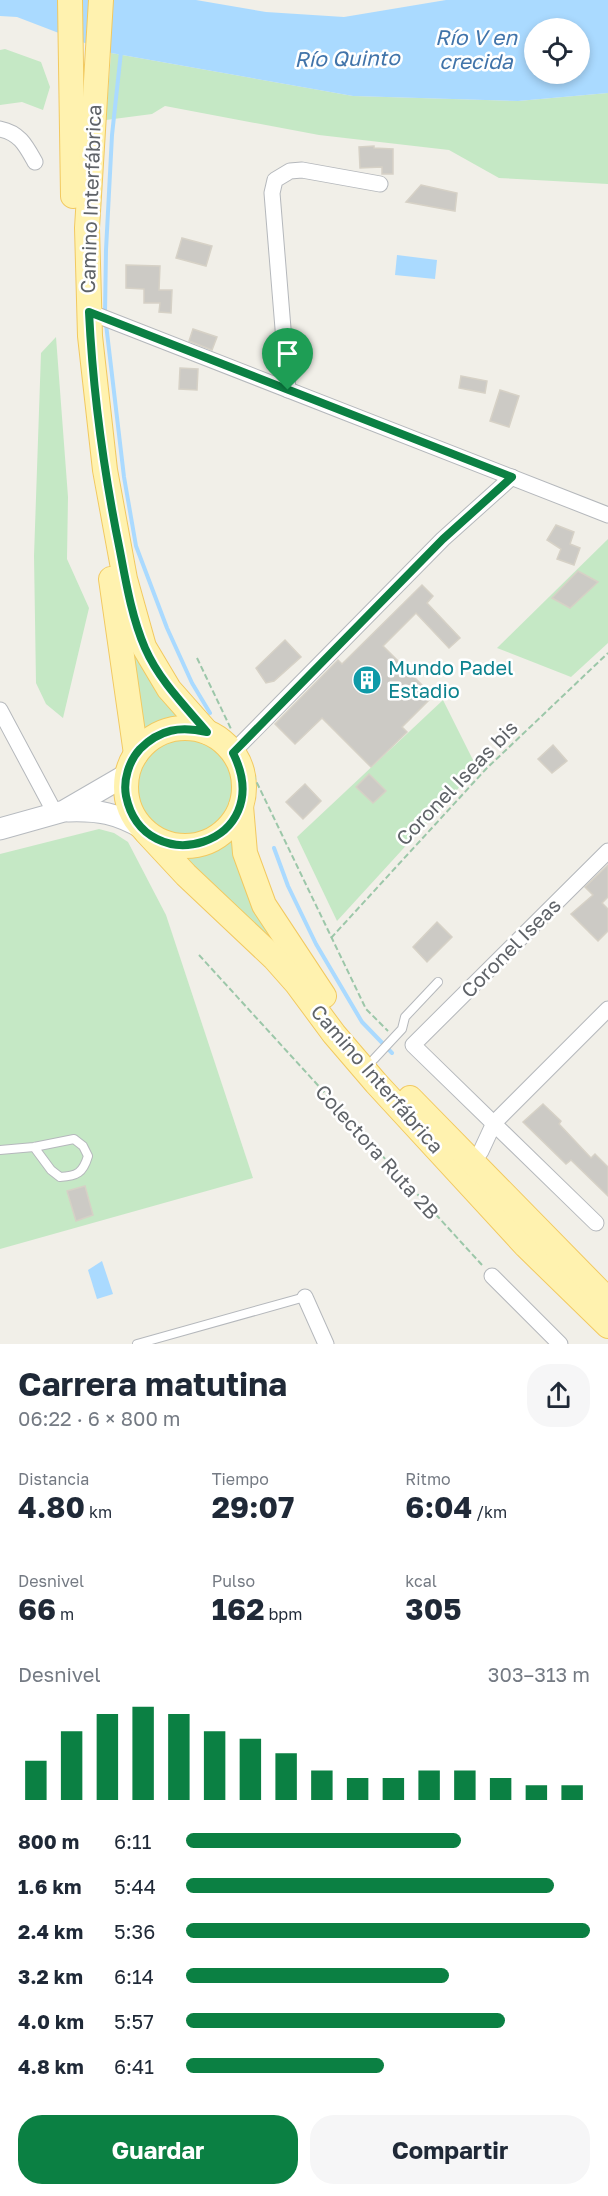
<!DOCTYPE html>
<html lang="es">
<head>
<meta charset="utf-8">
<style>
	body { margin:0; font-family:"Golos Text",sans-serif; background:#f6f6f7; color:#1f2937; height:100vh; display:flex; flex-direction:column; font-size:22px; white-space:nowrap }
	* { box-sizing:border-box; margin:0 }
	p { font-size:20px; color:#747a83 }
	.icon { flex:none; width:33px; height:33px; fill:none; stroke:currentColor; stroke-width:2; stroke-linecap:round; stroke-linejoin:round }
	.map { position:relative; height:1344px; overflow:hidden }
	.drawer { display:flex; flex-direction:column; background:#fff; flex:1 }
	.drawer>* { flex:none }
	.tools { position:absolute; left:524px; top:18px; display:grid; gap:12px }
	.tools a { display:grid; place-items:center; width:66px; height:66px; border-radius:50%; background:#fff; box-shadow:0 3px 9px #0003; font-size:30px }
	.pin { position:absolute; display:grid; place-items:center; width:51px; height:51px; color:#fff; margin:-62px -26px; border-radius:50% 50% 50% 0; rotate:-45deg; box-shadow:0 0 6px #0007 }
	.pin .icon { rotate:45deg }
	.round { display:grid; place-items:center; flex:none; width:63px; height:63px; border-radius:24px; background:#f6f6f7 }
	.summary { display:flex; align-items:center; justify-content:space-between; height:102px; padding:0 18px }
	h1 { font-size:33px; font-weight:700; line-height:45px }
	.figures { display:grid; grid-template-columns:repeat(3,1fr); gap:9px; height:102px; padding:6px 18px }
	.figures div { display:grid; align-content:center }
	.figures b { font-size:30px; font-weight:700 }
	.figures small { font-size:16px; font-weight:400 }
	.figures p { font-size:16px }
	.chart { height:168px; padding:12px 18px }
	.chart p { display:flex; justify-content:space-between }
	.chart svg { width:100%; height:108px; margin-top:6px; stroke:#0b8043; stroke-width:6 }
	.cta { display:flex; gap:12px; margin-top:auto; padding:12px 18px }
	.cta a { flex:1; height:69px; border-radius:24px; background:#0b8043; color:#fff; font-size:24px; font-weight:700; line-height:69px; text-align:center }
	.cta a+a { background:#f6f6f7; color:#1f2937 }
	ul { padding:0 18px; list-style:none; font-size:20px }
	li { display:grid; grid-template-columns:96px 72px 1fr; align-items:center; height:45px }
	li i { height:15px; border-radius:8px; background:#0b8043 }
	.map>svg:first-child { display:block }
	.green { fill:#c5e8c5 }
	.water { fill:#aadaff; fill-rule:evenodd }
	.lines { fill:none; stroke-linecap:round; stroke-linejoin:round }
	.stream { stroke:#aadaff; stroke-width:4 }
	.building { fill:#cccac5; stroke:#d6d1c6; stroke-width:1.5 }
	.service-casing { stroke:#b5b8bc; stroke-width:10 }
	.minor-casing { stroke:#b5b8bc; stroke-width:17 }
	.secondary-casing { stroke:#b6babf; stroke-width:23 }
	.primary-casing { stroke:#f2c960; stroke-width:26 }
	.path { stroke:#9cc7a9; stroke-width:2; stroke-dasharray:6 3; stroke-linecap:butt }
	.service { stroke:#fff; stroke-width:8 }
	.minor { stroke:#fff; stroke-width:15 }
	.secondary { stroke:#fff; stroke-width:21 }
	.primary { stroke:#fff2af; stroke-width:24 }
	.route-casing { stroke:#fff; stroke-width:12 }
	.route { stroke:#0b8043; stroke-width:8 }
	.labels { text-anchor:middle; stroke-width:5; stroke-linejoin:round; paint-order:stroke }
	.street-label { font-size:20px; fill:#5f6368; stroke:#fff }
	.culture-label { font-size:20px; fill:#0d838f; stroke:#fff; text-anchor:start }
	.water-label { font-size:21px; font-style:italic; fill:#4174aa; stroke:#fff }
</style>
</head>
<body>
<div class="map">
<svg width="608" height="1344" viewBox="0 0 608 1344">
	<rect width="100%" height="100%" fill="#f1efe8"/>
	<g class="green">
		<path d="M 5,49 L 41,62 L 50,87 L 43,110 L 22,102 L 0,105 L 0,50 Z"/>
		<path d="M 111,53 L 353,96 L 518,101 L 608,93 L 608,184 L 499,178 L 449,150 L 319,135 L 165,106 L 152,114 L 106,120 Z"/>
		<path d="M 83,290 L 129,611 L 188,718 L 165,718 L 142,730 L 107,513 Z"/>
		<path d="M 56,337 L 68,497 L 67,559 L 89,608 L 63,718 L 46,704 L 36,683 L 34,556 L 41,353 Z"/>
		<path d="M 608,539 L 608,643 L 571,677 L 497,648 Z"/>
		<path d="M 443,700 L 477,768 L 337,921 L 297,837 Z"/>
		<circle cx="185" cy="788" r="48"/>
		<path d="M 99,829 L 114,833 L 128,842 L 166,915 L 253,1178 L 0,1249 L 0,854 Z"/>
		<path d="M 236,835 L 264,913 L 340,1025 L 432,1134 L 186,858 C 210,856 219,852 236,835 Z"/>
	</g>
	<g class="water">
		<path d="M 0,0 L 196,0 L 266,12 L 344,17 L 446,0 L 608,0 L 608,93 L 518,101 L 353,96 L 111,53 L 17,17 L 0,16 ZM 534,28 L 579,28 L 579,74 L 534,74 Z"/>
		<path d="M 397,255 L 437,260 L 435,279 L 395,275 Z"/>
		<path d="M 102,1261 L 113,1294 L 97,1299 L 88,1270 Z"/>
	</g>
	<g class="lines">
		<g class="stream">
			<path d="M 105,314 L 106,250 L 112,135 L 121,52"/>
			<path d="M 106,324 L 124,477 L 136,546 L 167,628 L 192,683 L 210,713"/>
			<path d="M 274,848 L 288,886 L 316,944 L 362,1022 L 392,1053"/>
		</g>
	</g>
	<g class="building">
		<path d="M 374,146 L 374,148 L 393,149 L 393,174 L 382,174 L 382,167 L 360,168 L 359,147 Z"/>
		<path d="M 421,185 L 457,193 L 455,211 L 406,202 Z"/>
		<path d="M 182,238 L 212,246 L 206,266 L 176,258 Z"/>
		<path d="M 126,265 L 160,266 L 159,290 L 172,290 L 171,313 L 159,312 L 160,303 L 144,303 L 144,289 L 126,288 Z"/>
		<path d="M 193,329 L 217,337 L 212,350 L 189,341 Z"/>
		<path d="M 180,368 L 198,369 L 197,390 L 179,389 Z"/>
		<path d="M 461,376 L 487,381 L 485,393 L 459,388 Z"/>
		<path d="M 500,390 L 519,396 L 509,427 L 490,421 Z"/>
		<path d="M 556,525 L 574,532 L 570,544 L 580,548 L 574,565 L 557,559 L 561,549 L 547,540 Z"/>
		<path d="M 578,571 L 598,582 L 570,608 L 552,598 Z"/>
		<path d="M 422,585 L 433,596 L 427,603 L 460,638 L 449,648 L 416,613 L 383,646 L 433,696 L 402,727 L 407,732 L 371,767 L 322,718 L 295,744 L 275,724 L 338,660 L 342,664 Z"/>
		<path d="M 285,640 L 301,657 L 274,681 L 266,683 L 256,668 Z"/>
		<path d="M 553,745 L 567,761 L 552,773 L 538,759 Z"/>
		<path d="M 369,774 L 386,791 L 373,803 L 356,787 Z"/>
		<path d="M 305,784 L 321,801 L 303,819 L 286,802 Z"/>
		<path d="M 608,865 L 608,897 L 602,903 L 608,909 L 608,931 L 598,941 L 571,914 L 593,895 L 585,887 Z"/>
		<path d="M 437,922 L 452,937 L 427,962 L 413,947 Z"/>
		<path d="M 543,1104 L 561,1121 L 559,1124 L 591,1158 L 595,1154 L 608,1167 L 608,1196 L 571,1160 L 566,1164 L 523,1122 Z"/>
		<path d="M 85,1186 L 93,1215 L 76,1221 L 67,1191 Z"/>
	</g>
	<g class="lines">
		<g class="service-casing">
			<g id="service">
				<path d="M 374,1059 L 402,1029 L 405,1017 L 438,982"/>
				<path d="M 0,1150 L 34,1147 L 74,1139 L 83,1146 L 88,1156 C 83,1173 77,1176 60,1177 L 51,1170 L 34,1147"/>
				<path d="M 137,1344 L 305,1297"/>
			</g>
		</g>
		<g class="minor-casing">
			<g id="minor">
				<path d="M 0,129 C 20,133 26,146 35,162"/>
				<path d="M 89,312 L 608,515"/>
				<path d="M 288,390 L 272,193 L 275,180 L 290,171 L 302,170 L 380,184"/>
				<path d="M 0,710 L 55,813"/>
				<path d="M 233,752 L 443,539 L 512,477"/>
				<path d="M 473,1162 L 481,1151 L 494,1123 L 608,1009"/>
				<path d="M 596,1223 L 413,1045 L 608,851"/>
				<path d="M 492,1276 L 560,1344"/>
				<path d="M 305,1297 L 326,1344"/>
			</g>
		</g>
		<g class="secondary-casing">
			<g id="secondary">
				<path d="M 68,811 C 99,810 116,813 144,829"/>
				<path d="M 0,829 L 64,811 L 126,775"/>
			</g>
		</g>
		<g class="primary-casing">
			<g id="primary">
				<path d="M 70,0 L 73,196"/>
				<path d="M 101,0 L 87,228 L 90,336 L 105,470 L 125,579 L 144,647 L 169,689 L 207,732"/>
				<path d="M 111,579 L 136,754"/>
				<circle cx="185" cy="787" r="59"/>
				<path d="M 241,806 L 245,853 L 264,905 L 324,996"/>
				<path d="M 146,832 L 186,875 L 274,958 L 297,984 L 334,1034 L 376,1083 L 526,1246 L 608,1326"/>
				<path d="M 410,1098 L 608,1300"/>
			</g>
		</g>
		<g class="path">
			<path d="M 197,658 L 232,731"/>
			<path d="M 245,758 L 366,1009 L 388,1031"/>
			<path d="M 331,938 L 486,769 L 608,653"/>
			<path d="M 199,955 L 482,1265"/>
		</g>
		<use href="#service" class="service"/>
		<use href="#minor" class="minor"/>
		<use href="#secondary" class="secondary"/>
		<use href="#primary" class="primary"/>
	</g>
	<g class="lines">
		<g class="route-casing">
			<path id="route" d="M 89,312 L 512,477 L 443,539 L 233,753 C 279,845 144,883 126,796 C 123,780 129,761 140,749 C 160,729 180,726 207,732 C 184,705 159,680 145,648 C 132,618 126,583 120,551 C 104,473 93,393 89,312 Z"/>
		</g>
		<use href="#route" class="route"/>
	</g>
	<defs>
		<g id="building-disc" transform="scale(1.5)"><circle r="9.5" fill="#0f9aa8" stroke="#fff"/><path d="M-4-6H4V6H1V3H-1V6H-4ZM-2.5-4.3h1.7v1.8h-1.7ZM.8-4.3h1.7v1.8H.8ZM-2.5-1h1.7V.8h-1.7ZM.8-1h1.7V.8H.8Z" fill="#fff"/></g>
	</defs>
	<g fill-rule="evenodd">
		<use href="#building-disc" x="367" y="680"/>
	</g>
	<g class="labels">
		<g class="street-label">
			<text transform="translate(91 199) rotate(-88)" y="7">Camino Interfábrica</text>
			<text transform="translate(457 783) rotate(-46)" y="7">Coronel Iseas bis</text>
			<text transform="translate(511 948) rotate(-45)" y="7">Coronel Iseas</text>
			<text transform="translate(377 1079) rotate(49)" y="7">Camino Interfábrica</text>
			<text transform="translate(377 1152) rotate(48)" y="7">Colectora Ruta 2B</text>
		</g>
		<g class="culture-label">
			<text x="388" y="675">Mundo Padel<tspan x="388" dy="23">Estadio</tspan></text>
		</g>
		<g class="water-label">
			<text x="476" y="45">Río V en<tspan x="476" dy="24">crecida</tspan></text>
			<text transform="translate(347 59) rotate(-1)" y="7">Río Quinto</text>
		</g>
	</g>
</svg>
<div class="tools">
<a><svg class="icon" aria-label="locate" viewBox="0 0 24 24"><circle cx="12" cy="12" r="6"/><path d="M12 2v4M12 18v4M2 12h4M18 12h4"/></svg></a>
</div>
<div class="pin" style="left:288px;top:390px;background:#1e9e55"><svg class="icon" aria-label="arrive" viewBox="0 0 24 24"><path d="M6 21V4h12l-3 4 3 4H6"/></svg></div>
</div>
<section class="drawer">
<div class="summary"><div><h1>Carrera matutina</h1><p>06:22 · 6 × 800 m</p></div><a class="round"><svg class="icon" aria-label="share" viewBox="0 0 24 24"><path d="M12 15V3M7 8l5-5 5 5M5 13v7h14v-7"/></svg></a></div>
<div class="figures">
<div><p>Distancia</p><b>4.80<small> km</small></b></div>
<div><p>Tiempo</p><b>29:07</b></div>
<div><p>Ritmo</p><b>6:04<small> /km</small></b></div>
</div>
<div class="figures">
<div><p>Desnivel</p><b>66<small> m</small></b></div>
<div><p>Pulso</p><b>162<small> bpm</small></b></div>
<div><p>kcal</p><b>305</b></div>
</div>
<div class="chart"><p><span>Desnivel</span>303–313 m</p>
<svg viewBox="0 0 160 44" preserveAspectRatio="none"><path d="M5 44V28M15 44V16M25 44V9M35 44V6M45 44V9M55 44V16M65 44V19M75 44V25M85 44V32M95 44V35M105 44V35M115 44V32M125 44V32M135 44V35M145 44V38M155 44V38"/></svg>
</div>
<ul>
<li><b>800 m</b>6:11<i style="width:68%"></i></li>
<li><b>1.6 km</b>5:44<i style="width:91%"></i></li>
<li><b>2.4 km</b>5:36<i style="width:100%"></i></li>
<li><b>3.2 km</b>6:14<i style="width:65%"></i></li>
<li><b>4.0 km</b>5:57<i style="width:79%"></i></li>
<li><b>4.8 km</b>6:41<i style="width:49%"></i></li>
</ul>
<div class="cta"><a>Guardar</a><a>Compartir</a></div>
</section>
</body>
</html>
